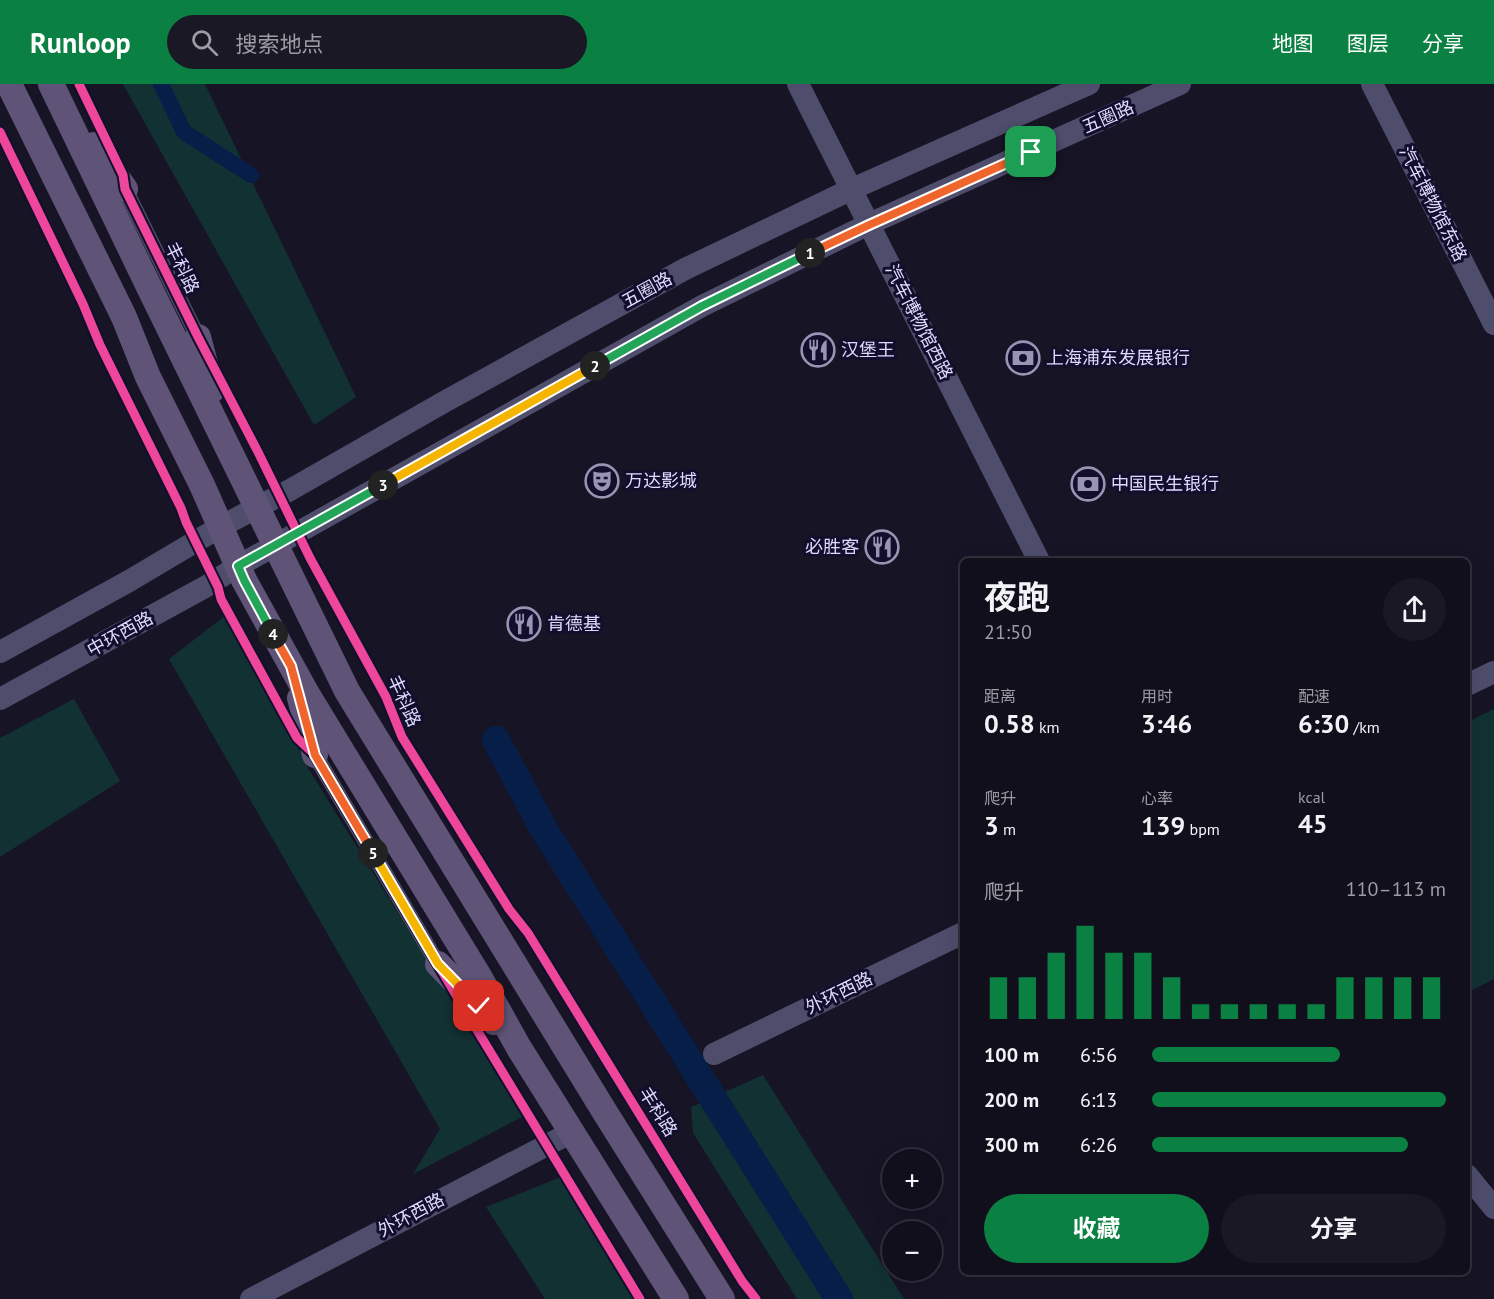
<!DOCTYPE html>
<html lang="zh">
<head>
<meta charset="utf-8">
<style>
	body { margin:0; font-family:"PT Sans","Noto Sans SC",sans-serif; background:#1a1825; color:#f1f3f6; height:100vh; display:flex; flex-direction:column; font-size:22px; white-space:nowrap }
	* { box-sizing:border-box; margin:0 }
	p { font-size:20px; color:#9c9ca3 }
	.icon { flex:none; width:33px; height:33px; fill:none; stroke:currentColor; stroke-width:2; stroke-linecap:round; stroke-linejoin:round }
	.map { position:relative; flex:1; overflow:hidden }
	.drawer { position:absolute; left:960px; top:474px; width:510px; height:717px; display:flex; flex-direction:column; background:#110f1c; border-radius:9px; box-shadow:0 6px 24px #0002,0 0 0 2px #302f3b }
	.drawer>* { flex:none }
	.fabs { position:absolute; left:882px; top:1065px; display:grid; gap:12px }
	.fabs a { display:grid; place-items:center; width:60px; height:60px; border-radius:50%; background:#110f1c; box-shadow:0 6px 24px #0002,0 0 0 2px #302f3b; font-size:30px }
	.pin { position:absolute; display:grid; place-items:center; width:51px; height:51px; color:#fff; margin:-26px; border-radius:12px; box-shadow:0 3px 9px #0006 }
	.km { position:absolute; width:30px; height:30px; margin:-15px; border-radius:50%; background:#222; color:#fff; font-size:16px; line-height:30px; text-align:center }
	.round { display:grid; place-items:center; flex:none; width:63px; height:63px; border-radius:32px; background:#1a1825 }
	.overview { display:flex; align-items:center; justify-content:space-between; height:102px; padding:0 24px }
	h1 { font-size:33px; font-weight:700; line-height:45px }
	.metrics { display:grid; grid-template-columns:repeat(3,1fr); gap:9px; height:102px; padding:6px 24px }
	.metrics div { display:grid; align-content:center }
	.metrics b { font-size:26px; font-weight:700 }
	.metrics small { font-size:16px; font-weight:400 }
	.metrics p { font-size:16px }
	.chart { height:168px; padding:12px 24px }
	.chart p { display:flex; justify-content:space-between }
	.chart svg { width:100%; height:108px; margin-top:6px; stroke:#0b8043; stroke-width:6 }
	.action { display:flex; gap:12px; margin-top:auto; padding:12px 24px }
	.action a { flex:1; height:69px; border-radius:36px; background:#0b8043; color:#fff; font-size:24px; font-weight:700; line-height:69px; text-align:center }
	.action a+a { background:#1a1825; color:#f1f3f6 }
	ul { padding:0 24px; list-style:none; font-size:20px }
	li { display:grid; grid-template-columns:96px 72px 1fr; align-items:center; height:45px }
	li i { height:15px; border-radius:8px; background:#0b8043 }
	header { display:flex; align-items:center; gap:36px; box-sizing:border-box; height:84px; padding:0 30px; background:#0b8043; color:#fff }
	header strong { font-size:28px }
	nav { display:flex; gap:33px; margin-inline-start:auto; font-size:21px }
	.search { width:420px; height:54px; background:#1a1825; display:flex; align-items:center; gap:15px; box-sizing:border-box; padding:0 21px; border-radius:33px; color:#9c9ca3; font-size:22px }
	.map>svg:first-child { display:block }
	.green { fill:#123133 }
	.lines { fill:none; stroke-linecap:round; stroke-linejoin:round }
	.canal { stroke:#071e49; stroke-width:16 }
	.river { stroke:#071e49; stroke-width:28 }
	.street { stroke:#4b4966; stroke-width:16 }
	.secondary { stroke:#4e4d6c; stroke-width:22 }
	.primary { stroke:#5f5477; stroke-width:26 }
	.cycleway-casing { stroke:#130e2b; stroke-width:13 }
	.cycleway { stroke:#ed469a; stroke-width:9 }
	.split-1-casing { stroke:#fff; stroke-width:12 }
	.split-2-casing { stroke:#fff; stroke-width:12 }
	.split-3-casing { stroke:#fff; stroke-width:12 }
	.split-4-casing { stroke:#fff; stroke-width:12 }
	.split-5-casing { stroke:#fff; stroke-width:12 }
	.split-6-casing { stroke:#fff; stroke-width:12 }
	.split-1 { stroke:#f0652b; stroke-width:8 }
	.split-2 { stroke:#22a559; stroke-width:8 }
	.split-3 { stroke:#f5b400; stroke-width:8 }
	.split-4 { stroke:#22a559; stroke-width:8 }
	.split-5 { stroke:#f0652b; stroke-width:8 }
	.split-6 { stroke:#f5b400; stroke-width:8 }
	.labels { text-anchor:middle; stroke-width:6; stroke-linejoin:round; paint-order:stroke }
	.street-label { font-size:18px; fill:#ddd9ff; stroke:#130e2b }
	.poi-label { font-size:18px; fill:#ddd9ff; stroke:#130e2b; text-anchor:start }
</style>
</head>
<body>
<header>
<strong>Runloop</strong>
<div class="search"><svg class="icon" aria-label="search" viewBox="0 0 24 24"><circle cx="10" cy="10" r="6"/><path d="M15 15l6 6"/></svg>搜索地点</div>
<nav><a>地图</a><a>图层</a><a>分享</a></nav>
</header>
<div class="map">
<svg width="1494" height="1215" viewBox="0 0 1494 1215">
	<rect width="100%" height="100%" fill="#171425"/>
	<g class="green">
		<path d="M 123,0 L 205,0 L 356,313 L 314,341 Z"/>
		<path d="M 230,528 L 308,684 L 524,1032 L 413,1090 L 440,1045 L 169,575 Z"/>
		<path d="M 74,615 L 120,697 L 0,773 L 0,654 Z"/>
		<path d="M 1494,625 L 1494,895 L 1467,909 L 1467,638 Z"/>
		<path d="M 763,991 L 904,1215 L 797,1215 L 693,1049 L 691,1023 Z"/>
		<path d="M 571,1089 L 645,1215 L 545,1215 L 486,1123 Z"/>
	</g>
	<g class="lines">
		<path class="canal" d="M 161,0 L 184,48 L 251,91"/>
		<path class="river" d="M 496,656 L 543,744 L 839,1215"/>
		<g class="street">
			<path d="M 125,105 L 198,253"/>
			<path d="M 315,671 L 438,880"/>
		</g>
		<g class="secondary">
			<path d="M 798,0 L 1039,477"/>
			<path d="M 1372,0 L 1494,240"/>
			<path d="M 0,568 L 129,497 L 220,443 L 290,406 L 444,318 L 685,185 L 852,105 L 1089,0"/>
			<path d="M 1467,601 L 1494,588"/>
			<path d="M 0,615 L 205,503 L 238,482 L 702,222 L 869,140 L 1180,0"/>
			<path d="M 714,970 L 963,849"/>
			<path d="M 1467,1091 L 1494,1124"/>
			<path d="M 251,1215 L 572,1048"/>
		</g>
		<g class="primary">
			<path d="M 9,0 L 124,233 L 148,293 L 202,401 L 244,496 L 307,610 L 480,894 L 519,964 L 676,1215"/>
			<path d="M 51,0 L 151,207 L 347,607 L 606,1030 L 722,1215"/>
			<path d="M 94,61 L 125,105"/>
			<path d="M 198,253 L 212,306"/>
			<path d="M 300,614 L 315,671"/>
			<path d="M 438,880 L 494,938"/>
		</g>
		<g class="cycleway-casing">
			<g id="cycleway">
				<path d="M 79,0 L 123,91 L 125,105 L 198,253 L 258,368 L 310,474 L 386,613 L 402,653 L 509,825 L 528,849 L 742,1197 L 756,1215"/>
				<path d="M 0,48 L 83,220 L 100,261 L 181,424 L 186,438 L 215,497 L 218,503 L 221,515 L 297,654 L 315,671 L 463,923 L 640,1215"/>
			</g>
		</g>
		<use href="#cycleway" class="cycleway"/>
	</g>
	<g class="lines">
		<g class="split-1-casing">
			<path id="split-1" d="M 810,169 L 869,141 L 1031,68"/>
		</g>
		<g class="split-2-casing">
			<path id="split-2" d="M 595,282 L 702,222 L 810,169"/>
		</g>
		<g class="split-3-casing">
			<path id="split-3" d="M 383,401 L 595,282"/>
		</g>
		<g class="split-4-casing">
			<path id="split-4" d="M 273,550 L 244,496 L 238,482 L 383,401"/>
		</g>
		<g class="split-5-casing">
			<path id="split-5" d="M 273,550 L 291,582 L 315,671 L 373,769"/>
		</g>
		<g class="split-6-casing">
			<path id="split-6" d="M 373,769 L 438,880 L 479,922"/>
		</g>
		<use href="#split-1" class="split-1"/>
		<use href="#split-2" class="split-2"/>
		<use href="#split-3" class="split-3"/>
		<use href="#split-4" class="split-4"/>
		<use href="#split-5" class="split-5"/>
		<use href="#split-6" class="split-6"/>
	</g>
	<defs>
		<g id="restaurant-ring" transform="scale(1.725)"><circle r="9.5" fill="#130e2b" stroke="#9894b3" stroke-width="1.5"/><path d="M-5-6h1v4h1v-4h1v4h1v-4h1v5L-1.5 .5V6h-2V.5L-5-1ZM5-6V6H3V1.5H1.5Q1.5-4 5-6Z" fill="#9894b3"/></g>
		<g id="bank-ring" transform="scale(1.725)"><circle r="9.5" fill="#130e2b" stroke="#9894b3" stroke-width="1.5"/><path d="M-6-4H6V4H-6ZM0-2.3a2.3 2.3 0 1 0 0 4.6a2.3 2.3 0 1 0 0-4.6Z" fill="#9894b3"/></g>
		<g id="theatre-ring" transform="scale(1.725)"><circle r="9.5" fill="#130e2b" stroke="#9894b3" stroke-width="1.5"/><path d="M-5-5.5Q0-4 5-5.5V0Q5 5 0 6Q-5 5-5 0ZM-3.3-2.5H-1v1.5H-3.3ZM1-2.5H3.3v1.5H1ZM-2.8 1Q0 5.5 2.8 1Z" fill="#9894b3"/></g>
	</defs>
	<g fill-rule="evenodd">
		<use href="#restaurant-ring" x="818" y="266"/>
		<use href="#bank-ring" x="1023" y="274"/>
		<use href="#theatre-ring" x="602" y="397"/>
		<use href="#bank-ring" x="1088" y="400"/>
		<use href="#restaurant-ring" x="882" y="463"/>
		<use href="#restaurant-ring" x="524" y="540"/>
	</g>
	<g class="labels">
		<g class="street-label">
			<text transform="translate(1108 33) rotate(-24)" y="6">五圈路</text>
			<text transform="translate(1433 120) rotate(63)" y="6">汽车博物馆东路</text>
			<text transform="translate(182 184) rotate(64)" y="6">丰科路</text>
			<text transform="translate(647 206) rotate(-29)" y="6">五圈路</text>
			<text transform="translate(919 238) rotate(63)" y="6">汽车博物馆西路</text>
			<text transform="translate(120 550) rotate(-29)" y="6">中环西路</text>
			<text transform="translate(404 617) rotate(65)" y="6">丰科路</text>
			<text transform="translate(839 909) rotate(-26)" y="6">外环西路</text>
			<text transform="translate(658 1028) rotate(58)" y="6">丰科路</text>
			<text transform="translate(411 1131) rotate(-28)" y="6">外环西路</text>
		</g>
		<g class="poi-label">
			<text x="841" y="272">汉堡王</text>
			<text x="1046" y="280">上海浦东发展银行</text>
			<text x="625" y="403">万达影城</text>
			<text x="1111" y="406">中国民生银行</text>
			<text x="859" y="469" text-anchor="end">必胜客</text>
			<text x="547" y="546">肯德基</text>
		</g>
	</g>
</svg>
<div class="fabs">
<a>+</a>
<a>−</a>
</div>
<div class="pin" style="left:1031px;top:68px;background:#1e9e55"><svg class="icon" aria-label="arrive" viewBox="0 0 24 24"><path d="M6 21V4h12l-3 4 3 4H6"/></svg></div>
<div class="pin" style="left:479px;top:922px;background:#d93025"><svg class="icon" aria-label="check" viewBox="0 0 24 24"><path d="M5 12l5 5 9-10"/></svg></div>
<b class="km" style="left:810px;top:169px">1</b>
<b class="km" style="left:595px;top:282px">2</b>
<b class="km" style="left:383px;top:401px">3</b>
<b class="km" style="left:273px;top:550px">4</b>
<b class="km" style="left:373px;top:769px">5</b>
<section class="drawer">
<div class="overview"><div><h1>夜跑</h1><p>21:50</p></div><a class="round"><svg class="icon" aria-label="share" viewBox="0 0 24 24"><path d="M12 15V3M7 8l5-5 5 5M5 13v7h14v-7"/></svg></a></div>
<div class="metrics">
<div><p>距离</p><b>0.58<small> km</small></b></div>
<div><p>用时</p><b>3:46</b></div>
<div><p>配速</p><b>6:30<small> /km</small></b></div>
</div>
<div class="metrics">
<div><p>爬升</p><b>3<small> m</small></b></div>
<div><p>心率</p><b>139<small> bpm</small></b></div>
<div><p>kcal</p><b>45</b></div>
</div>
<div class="chart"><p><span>爬升</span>110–113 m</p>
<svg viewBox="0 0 160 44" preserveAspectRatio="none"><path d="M5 44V27M15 44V27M25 44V17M35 44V6M45 44V17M55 44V17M65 44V27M75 44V38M85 44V38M95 44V38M105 44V38M115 44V38M125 44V27M135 44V27M145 44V27M155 44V27"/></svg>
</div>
<ul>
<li><b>100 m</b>6:56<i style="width:64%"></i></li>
<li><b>200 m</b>6:13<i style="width:100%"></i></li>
<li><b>300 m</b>6:26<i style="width:87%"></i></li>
</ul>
<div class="action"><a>收藏</a><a>分享</a></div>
</section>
</div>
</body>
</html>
